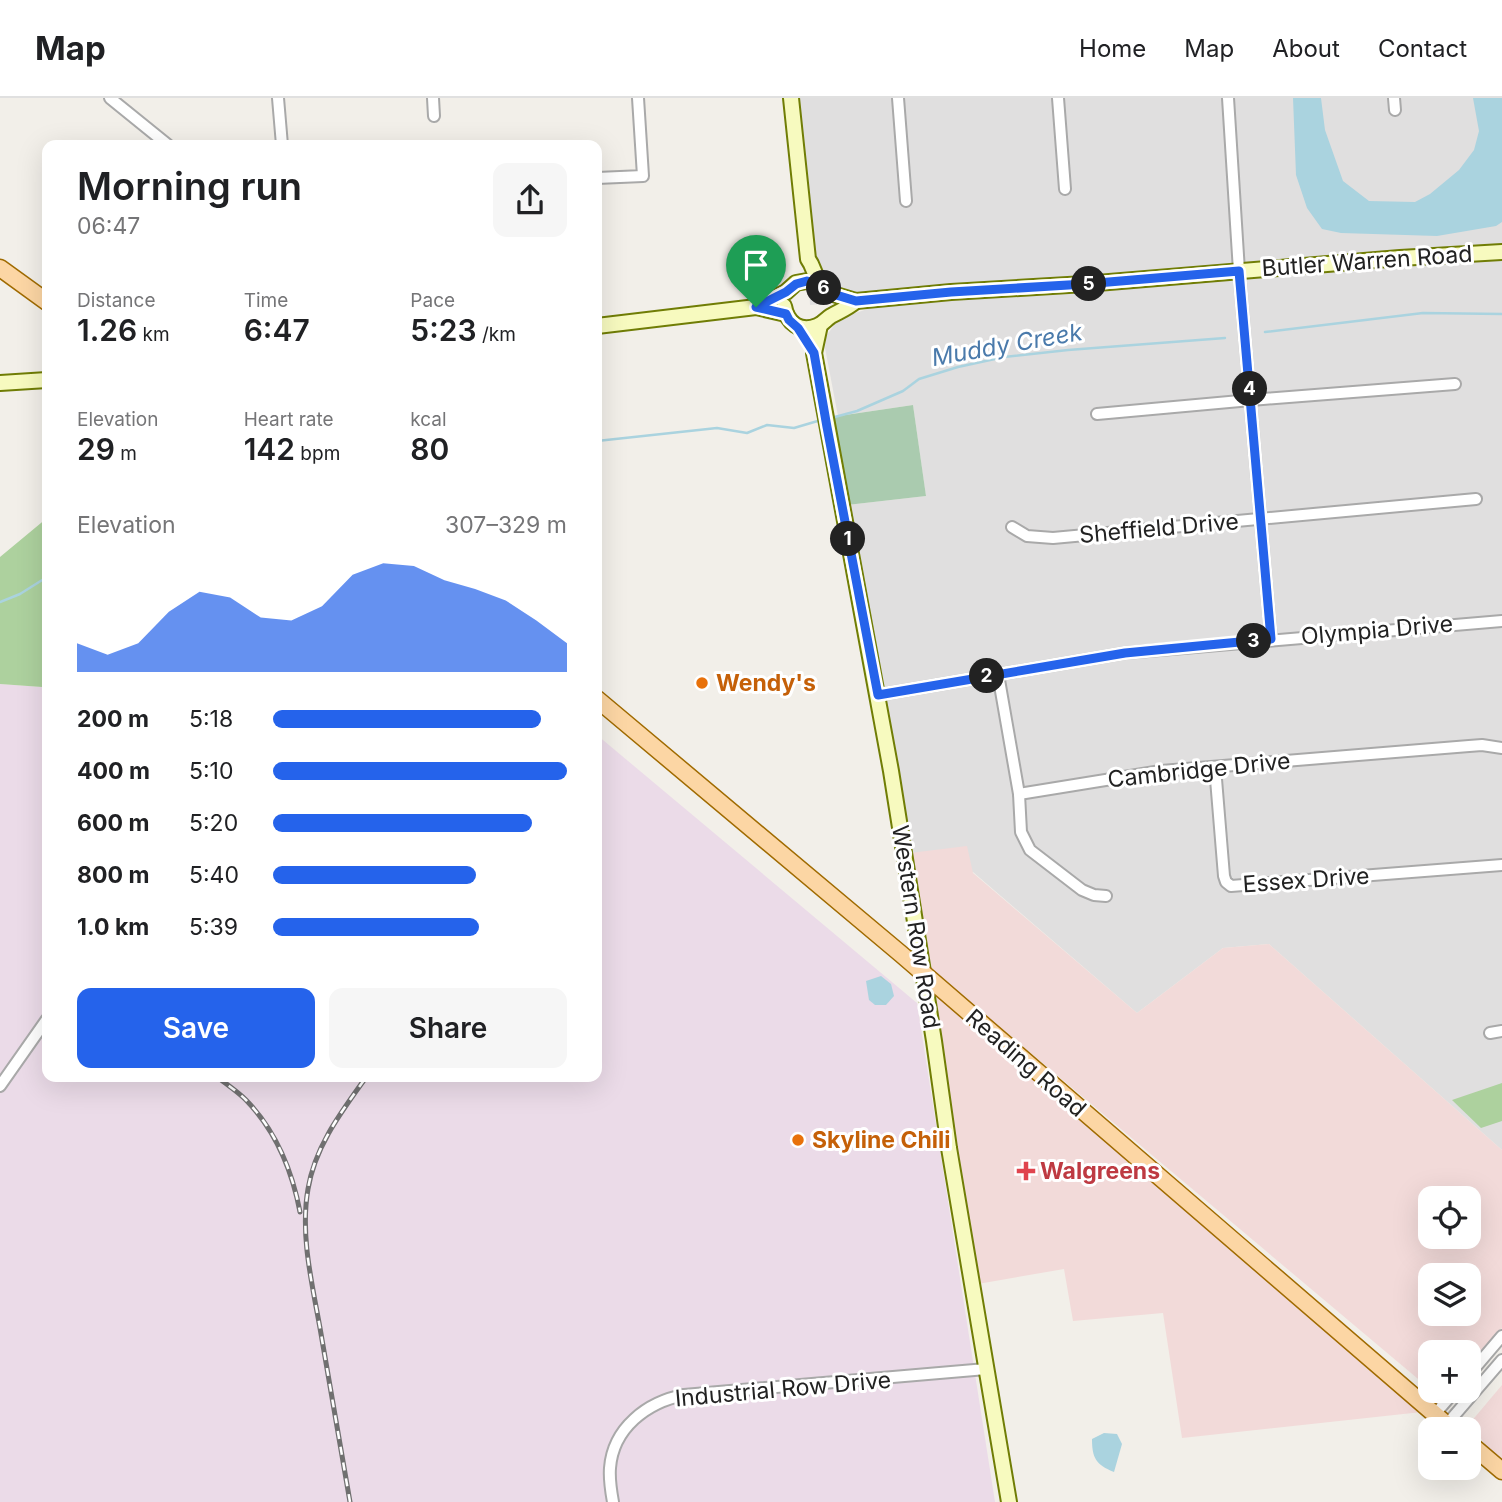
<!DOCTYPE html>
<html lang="en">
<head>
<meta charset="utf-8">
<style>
	body { margin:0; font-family:Inter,sans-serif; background:#f6f6f6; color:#202124; height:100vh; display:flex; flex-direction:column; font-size:26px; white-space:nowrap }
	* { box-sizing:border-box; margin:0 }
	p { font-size:23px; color:#757577 }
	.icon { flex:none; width:38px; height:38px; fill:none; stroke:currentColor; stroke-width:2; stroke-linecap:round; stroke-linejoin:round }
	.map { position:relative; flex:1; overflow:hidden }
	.sheet { position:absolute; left:42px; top:42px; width:560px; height:942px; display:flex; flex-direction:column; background:#fff; border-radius:14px; box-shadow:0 7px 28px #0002 }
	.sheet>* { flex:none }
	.buttons { position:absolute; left:1418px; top:1088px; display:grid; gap:14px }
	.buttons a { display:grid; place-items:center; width:63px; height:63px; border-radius:14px; background:#fff; box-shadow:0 7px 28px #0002; font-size:35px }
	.pin { position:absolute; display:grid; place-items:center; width:60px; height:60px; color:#fff; margin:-72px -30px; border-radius:50% 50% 50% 0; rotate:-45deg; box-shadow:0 0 7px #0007 }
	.pin .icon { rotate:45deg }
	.km { position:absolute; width:35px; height:35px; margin:-18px; border-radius:50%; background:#222; color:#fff; font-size:19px; line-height:35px; text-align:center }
	.round { display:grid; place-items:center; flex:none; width:74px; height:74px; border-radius:14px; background:#f6f6f6 }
	.overview { display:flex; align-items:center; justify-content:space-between; height:119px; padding:0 35px }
	h1 { font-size:38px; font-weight:600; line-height:52px }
	.metrics { display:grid; grid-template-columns:repeat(3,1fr); gap:10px; height:119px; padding:7px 35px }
	.metrics div { display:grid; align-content:center }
	.metrics b { font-size:30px; font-weight:600 }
	.metrics small { font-size:19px; font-weight:400 }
	.metrics p { font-size:19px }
	.chart { height:196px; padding:14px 35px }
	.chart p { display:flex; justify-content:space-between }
	.chart svg { width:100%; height:126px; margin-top:7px; fill:#2563eb; opacity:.7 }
	.primary-button { display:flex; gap:14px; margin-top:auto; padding:14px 35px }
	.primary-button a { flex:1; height:80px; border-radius:14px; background:#2563eb; color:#fff; font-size:28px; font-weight:600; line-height:80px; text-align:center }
	.primary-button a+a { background:#f6f6f6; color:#202124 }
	ul { padding:0 35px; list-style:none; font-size:23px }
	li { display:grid; grid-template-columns:112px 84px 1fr; align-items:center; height:52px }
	li i { height:18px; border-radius:9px; background:#2563eb }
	header { display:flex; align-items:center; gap:42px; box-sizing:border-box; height:98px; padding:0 35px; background:#fff; border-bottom:2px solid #e0e0e0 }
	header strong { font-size:33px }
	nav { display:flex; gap:38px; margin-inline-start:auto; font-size:24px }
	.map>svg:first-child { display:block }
	.residential { fill:#e0dfdf }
	.commercial { fill:#f2dad9; fill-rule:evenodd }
	.industrial { fill:#ebdbe8 }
	.forest { fill:#add19e }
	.cemetery { fill:#aacbaf }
	.water { fill:#aad3df }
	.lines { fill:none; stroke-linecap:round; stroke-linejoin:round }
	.stream { stroke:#aad3df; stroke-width:2.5 }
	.street-casing { stroke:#a9a9a9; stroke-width:14 }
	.secondary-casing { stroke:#707d05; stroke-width:18 }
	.primary-casing { stroke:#a06b00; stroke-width:19 }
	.street { stroke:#fff; stroke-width:10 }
	.secondary { stroke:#f7fabf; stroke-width:14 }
	.primary { stroke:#fcd6a4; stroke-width:16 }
	.rail-casing { stroke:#707070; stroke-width:5 }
	.rail { stroke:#fff; stroke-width:2.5; stroke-dasharray:8; stroke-linecap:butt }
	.route-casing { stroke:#fff; stroke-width:14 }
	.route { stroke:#2563eb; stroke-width:9 }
	.food-dot { fill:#e8710a; stroke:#fff; stroke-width:2.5 }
	.health-dot { fill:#e0444e; stroke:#fff; stroke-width:2.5 }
	.labels { text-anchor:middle; stroke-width:6; stroke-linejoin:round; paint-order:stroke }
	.street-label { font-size:23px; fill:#222; stroke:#fff }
	.food-label { font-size:23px; font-weight:bold; fill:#c56008; stroke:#fff; text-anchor:start }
	.health-label { font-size:23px; font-weight:bold; fill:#be3a42; stroke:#fff; text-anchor:start }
	.water-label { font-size:24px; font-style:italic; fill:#4a7aab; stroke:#fff }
</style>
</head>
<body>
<header>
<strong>Map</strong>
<nav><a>Home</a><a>Map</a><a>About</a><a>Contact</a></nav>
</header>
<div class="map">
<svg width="1502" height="1404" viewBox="0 0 1502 1404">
	<rect width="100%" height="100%" fill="#f2efe9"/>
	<g class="residential">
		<path d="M 791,0 L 1502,0 L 1502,154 L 810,207 L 808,161 Z"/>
		<path d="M 1502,158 L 1502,1052 L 1269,846 L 1223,850 L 1137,915 L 973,774 L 910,755 L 858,455 L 847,407 L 926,398 L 913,307 L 838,318 L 825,250 L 826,238 L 836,225 L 849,217 L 874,209 L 957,200 Z"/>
	</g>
	<g class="commercial">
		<path d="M 967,748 L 973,775 L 1137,915 L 1223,850 L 1269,846 L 1502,1052 L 1502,1230 L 1468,1269 L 1468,1255 L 1430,1255 L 1430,1291 L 932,872 L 910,755 ZM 1430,1101 L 1468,1101 L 1468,1139 L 1430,1139 ZM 1430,1178 L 1468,1178 L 1468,1216 L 1430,1216 Z"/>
		<path d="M 924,877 L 1431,1313 L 1182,1340 L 1163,1215 L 1073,1223 L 1064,1171 L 972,1187 Z"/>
		<path d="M 1502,1287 L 1502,1370 L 1470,1325 Z"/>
	</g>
	<path class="industrial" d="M 0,586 L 42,589 L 47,594 L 47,978 L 597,978 L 597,637 L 917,905 L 995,1404 L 0,1404 Z"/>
	<g class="forest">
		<path d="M 47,420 L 47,594 L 42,589 L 0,586 L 0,459 Z"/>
		<path d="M 1502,985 L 1502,1023 L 1481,1030 L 1452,1002 Z"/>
	</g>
	<path class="cemetery" d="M 913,307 L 926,398 L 847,407 L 825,320 Z"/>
	<g class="water">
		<path d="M 1293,0 L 1321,0 L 1325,32 L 1343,83 L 1369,103 L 1415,104 L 1430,96 L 1459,72 L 1474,52 L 1479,33 L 1473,0 L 1502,0 L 1502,124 L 1496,128 L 1437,138 L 1341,135 L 1322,131 L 1307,110 L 1296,77 Z"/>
		<path d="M 881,878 L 891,886 L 894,898 L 886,907 L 875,907 L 869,902 L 866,883 Z"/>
		<path d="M 1104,1335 L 1117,1336 L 1122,1346 L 1114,1374 C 1096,1367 1092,1360 1092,1341 Z"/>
	</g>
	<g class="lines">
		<g class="stream">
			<path d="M 1265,234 L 1423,215 L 1502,216"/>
			<path d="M 831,320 L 857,313 L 903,293 L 919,281 L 958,269 L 1004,259 L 1068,252 L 1225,240"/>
			<path d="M 597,343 L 717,330 L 747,335 L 767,327 L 794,330 L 821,322"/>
			<path d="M 0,504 L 20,496 L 47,479"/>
		</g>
		<g class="street-casing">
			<g id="street">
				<path d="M 110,0 L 168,47"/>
				<path d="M 278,0 L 282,47"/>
				<path d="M 433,0 L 434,18"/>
				<path d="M 898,0 L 906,103"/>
				<path d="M 1058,0 L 1065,91"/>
				<path d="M 1228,0 L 1239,173 L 1271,541"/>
				<path d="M 1394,0 L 1395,12"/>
				<path d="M 597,80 L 643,78 L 638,0"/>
				<path d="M 1097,316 L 1251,302 L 1455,286"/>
				<path d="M 1012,429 L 1027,438 L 1053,440 L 1476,401"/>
				<path d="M 998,576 L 1019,696 L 1161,673 L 1469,648 L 1482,647 L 1502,650"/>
				<path d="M 878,597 L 1125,555 L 1502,523"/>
				<path d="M 1215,669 L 1224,778 L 1226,784 L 1231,788 L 1502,767"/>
				<path d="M 1019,696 L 1021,734 L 1030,752 L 1082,792 L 1094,797 L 1106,798"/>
				<path d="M 1490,935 L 1502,933"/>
				<path d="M 0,988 L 47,921"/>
				<path d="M 1468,1278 L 1502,1238"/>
				<path d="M 1435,1316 L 1455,1293"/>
				<path d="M 1447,1326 L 1502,1262"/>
				<path d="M 613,1404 C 611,1393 609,1382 610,1370 C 613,1330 647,1304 684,1297 L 986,1271"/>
			</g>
		</g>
		<g class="secondary-casing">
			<g id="secondary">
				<path d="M 791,0 L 808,161 L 811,166 L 819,185"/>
				<path d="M 784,208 C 787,225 800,235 817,228 C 823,226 826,221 831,218 C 840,213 848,210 856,203"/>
				<path d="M 756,209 L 786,194 L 796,185 L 807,183 L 819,185 L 827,193 L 833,196 L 856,203 L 951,194 L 1085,186 L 1400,160 L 1502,154"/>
				<path d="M 820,227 L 814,255 L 891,673 L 934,943 L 949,1050 L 1009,1404"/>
				<path d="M 597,228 L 756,209 L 786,216"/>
				<path d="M 0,285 L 47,282"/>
			</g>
		</g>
		<g class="primary-casing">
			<g id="primary">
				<path d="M 0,170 L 47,204"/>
				<path d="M 597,601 L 901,856 L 1453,1332"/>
				<path d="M 1468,1344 L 1502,1373"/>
			</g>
		</g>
		<use href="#street" class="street"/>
		<use href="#secondary" class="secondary"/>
		<use href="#primary" class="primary"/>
		<g class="rail-casing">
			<g id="rail">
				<path d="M 216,978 C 226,986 237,993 246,1002 C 276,1033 292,1072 300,1114"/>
				<path d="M 350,1404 C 340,1346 330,1288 320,1230 C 312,1185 300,1137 308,1091 C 315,1048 342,1013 367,978"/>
			</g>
		</g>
		<use href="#rail" class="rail"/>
	</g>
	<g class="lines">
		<g class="route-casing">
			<path id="route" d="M 1239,173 L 1271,541 L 1125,555 L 878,597 L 827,329 L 814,255 L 798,230 L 789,222 L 786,216 L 756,209 L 786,194 L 796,186 L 807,183 L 819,186 L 827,193 L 833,196 L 856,203 L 951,194 L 1085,186 Z"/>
		</g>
		<use href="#route" class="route"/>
	</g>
	<g class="food-dot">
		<circle cx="702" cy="585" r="7"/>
		<circle cx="798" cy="1042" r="7"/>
	</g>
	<path class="health-dot" d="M1022.5 1062.5h7v7h7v7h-7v7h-7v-7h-7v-7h7z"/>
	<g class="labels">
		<g class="street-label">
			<text transform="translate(1367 163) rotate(-4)" y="8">Butler Warren Road</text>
			<text transform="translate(1159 430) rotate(-5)" y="8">Sheffield Drive</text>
			<text transform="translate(1377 532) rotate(-5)" y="8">Olympia Drive</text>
			<text transform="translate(1199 672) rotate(-6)" y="8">Cambridge Drive</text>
			<text transform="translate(1306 782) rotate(-4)" y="8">Essex Drive</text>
			<text transform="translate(916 829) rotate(81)" y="8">Western Row Road</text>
			<text transform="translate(1026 965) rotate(41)" y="8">Reading Road</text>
			<text transform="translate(783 1291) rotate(-5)" y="8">Industrial Row Drive</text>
		</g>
		<g class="food-label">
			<text x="716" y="593">Wendy's</text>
			<text x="812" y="1050">Skyline Chili</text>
		</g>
		<g class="health-label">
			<text x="1040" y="1081">Walgreens</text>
		</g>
		<g class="water-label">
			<text transform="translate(1007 247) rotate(-10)" y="8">Muddy Creek</text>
		</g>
	</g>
</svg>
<div class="buttons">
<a><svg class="icon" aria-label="locate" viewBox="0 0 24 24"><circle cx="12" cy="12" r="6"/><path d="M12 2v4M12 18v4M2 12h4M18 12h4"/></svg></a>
<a><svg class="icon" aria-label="layers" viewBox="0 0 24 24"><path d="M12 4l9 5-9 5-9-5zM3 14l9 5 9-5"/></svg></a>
<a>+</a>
<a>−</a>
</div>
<div class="pin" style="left:756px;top:209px;background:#1e9e55"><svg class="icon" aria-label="arrive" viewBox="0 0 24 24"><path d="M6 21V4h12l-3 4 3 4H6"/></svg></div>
<b class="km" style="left:848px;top:441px">1</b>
<b class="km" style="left:987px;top:578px">2</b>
<b class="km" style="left:1254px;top:543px">3</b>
<b class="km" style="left:1250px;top:291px">4</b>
<b class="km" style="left:1089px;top:186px">5</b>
<b class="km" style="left:824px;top:190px">6</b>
<section class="sheet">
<div class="overview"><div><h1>Morning run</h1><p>06:47</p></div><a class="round"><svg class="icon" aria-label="share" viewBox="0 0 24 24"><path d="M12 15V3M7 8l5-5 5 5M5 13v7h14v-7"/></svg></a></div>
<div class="metrics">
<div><p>Distance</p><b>1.26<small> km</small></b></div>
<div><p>Time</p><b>6:47</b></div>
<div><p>Pace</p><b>5:23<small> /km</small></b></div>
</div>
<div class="metrics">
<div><p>Elevation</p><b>29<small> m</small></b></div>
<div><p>Heart rate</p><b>142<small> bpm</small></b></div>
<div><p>kcal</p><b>80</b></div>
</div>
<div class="chart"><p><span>Elevation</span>307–329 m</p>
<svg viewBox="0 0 160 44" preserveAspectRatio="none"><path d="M0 44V34L10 38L20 34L30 23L40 16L50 18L60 25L70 26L80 21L90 10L100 6L110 7L120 12L130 15L140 19L150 26L160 34V44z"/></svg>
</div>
<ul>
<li><b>200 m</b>5:18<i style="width:91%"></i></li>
<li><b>400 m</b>5:10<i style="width:100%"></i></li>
<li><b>600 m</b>5:20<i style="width:88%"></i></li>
<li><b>800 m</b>5:40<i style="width:69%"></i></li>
<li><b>1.0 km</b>5:39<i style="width:70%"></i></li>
</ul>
<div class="primary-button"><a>Save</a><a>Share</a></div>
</section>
</div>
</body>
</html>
